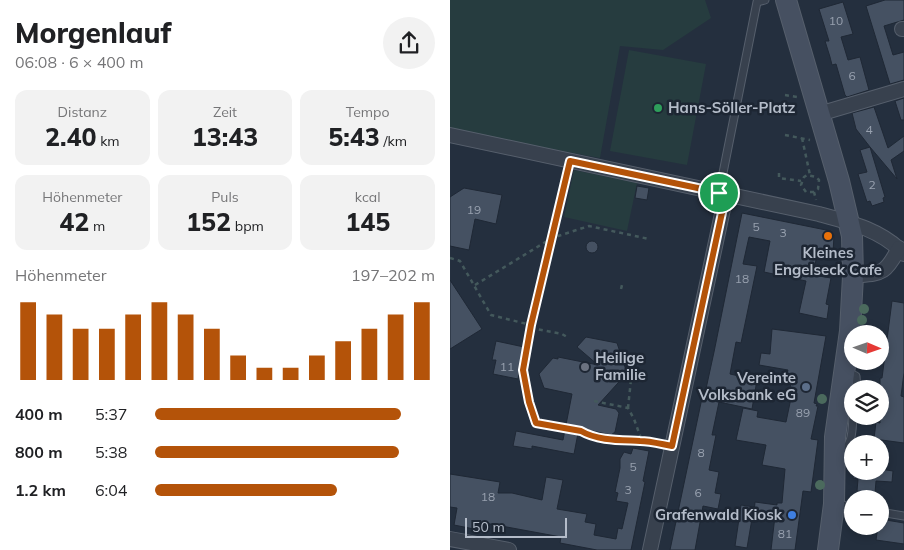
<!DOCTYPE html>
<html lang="de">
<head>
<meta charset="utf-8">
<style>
	body { margin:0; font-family:Mulish,sans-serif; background:#f2f2f2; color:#202124; height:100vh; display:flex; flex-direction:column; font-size:19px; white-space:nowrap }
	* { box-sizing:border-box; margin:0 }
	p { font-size:16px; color:#757577 }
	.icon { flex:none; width:28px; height:28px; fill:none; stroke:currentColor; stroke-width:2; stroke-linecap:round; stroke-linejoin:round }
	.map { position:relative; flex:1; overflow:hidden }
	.details { display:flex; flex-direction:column; background:#fff; width:450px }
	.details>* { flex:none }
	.needle { width:32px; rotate:92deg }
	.tools { position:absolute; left:394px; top:325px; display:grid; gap:10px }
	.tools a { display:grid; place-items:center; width:45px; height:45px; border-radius:50%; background:#fff; box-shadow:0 2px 8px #0003; font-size:25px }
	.scale { position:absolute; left:15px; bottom:12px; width:102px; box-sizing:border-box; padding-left:5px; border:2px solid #b4bcc9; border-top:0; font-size:14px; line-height:18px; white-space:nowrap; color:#b4bcc9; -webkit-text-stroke:4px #1d2633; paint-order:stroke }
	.pin { position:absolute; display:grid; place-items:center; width:42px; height:42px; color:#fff; margin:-21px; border:2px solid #fff; border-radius:50%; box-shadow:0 1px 5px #0007 }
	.round { display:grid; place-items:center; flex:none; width:52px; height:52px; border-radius:26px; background:#f2f2f2 }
	.summary { display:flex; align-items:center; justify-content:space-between; height:85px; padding:0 15px }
	h1 { font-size:28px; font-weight:800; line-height:38px }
	.figures { display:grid; grid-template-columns:repeat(3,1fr); gap:8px; height:85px; padding:5px 15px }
	.figures div { display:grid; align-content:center; border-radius:12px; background:#f2f2f2; text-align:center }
	.figures b { font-size:25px; font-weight:800 }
	.figures small { font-size:14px; font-weight:400 }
	.figures p { font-size:14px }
	.chart { height:140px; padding:10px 15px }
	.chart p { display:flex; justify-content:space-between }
	.chart svg { width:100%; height:90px; margin-top:5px; stroke:#b45309; stroke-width:6 }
	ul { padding:0 15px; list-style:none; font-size:16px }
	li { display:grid; grid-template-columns:80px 60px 1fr; align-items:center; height:38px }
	li i { height:12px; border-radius:6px; background:#b45309 }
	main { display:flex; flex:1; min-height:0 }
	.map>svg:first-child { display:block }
	.green { fill:#263c3f }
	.building { fill:#455162; stroke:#1f2835 }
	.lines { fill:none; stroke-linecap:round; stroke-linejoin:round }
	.lane-casing { stroke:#565f6c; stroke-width:9 }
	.street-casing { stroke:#565f6c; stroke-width:16 }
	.secondary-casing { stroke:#565f6c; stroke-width:22 }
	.path { stroke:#44595c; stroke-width:2.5; stroke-dasharray:4 4; stroke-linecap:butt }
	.lane { stroke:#38414e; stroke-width:7 }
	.street { stroke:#38414e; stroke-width:14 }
	.secondary { stroke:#465061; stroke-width:20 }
	.tree { fill:#4b6a5d }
	.route-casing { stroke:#fff; stroke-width:10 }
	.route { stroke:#b45309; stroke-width:6 }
	.leisure-dot { fill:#2e9e5b; stroke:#1d2633; stroke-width:2 }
	.food-dot { fill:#e8710a; stroke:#1d2633; stroke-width:2 }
	.worship-dot { fill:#6b7280; stroke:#1d2633; stroke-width:2 }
	.service-dot { fill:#5c6f8a; stroke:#1d2633; stroke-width:2 }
	.shop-dot { fill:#3f7fe0; stroke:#1d2633; stroke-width:2 }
	.labels { text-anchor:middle; stroke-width:5; stroke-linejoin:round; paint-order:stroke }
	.number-label { font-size:12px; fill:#98a1af }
	.poi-label { font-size:15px; font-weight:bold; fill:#b4bcc9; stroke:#1d2633; text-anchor:start }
</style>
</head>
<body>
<main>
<section class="details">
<div class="summary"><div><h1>Morgenlauf</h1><p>06:08 · 6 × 400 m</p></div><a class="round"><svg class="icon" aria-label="share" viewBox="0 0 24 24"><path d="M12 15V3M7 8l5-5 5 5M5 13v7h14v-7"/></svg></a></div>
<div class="figures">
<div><p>Distanz</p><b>2.40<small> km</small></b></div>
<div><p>Zeit</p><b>13:43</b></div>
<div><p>Tempo</p><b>5:43<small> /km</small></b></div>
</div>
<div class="figures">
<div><p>Höhenmeter</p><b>42<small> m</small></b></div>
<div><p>Puls</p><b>152<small> bpm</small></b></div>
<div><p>kcal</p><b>145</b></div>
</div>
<div class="chart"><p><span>Höhenmeter</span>197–202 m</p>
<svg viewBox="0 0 160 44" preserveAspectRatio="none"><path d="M5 44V6M15 44V12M25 44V19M35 44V19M45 44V12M55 44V6M65 44V12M75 44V19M85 44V32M95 44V38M105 44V38M115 44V32M125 44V25M135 44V19M145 44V12M155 44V6"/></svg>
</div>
<ul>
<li><b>400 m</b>5:37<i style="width:88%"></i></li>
<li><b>800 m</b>5:38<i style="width:87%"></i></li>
<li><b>1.2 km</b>6:04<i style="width:65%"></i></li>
</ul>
</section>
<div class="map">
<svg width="454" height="550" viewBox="0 0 454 550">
	<rect width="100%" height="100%" fill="#242f3e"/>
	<g class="green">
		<path d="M 0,0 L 255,0 L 261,18 L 213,50 L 170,46 L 150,158 L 0,130 Z"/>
		<path d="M 179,50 L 256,64 L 237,165 L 160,151 Z"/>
		<path d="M 124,170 L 187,183 L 177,231 L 114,217 Z"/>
	</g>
	<g class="building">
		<path d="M 435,0 L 454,0 L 454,20 L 434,26 L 443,55 L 454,52 L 454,80 L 440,84 L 416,6 Z"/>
		<path d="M 393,2 L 403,34 L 391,37 L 398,60 L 410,57 L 419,90 L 397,97 L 395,95 L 386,64 L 382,65 L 380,57 L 375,41 L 379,41 L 369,9 Z"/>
		<path d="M 454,98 L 454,120 L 451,120 L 445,101 Z"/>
		<path d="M 424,107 L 438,148 L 454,136 L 454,151 L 441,160 L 447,179 L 420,147 L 435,197 L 433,198 L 434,202 L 422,206 L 420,201 L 417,202 L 408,174 L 417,172 L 410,150 L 420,147 L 406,129 L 402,113 Z"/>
		<path d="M 187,186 L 199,188 L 197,200 L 185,198 Z"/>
		<path d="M 14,188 L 52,195 L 46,224 L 25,219 L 19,250 L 0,246 L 0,197 Z"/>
		<path d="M 292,213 L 381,231 L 384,235 L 383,253 L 368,250 L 363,275 L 381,278 L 376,304 L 379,305 L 377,319 L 349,313 L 356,281 L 314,272 L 320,241 L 299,237 L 293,264 L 307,266 L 291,343 L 286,342 L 280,374 L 307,380 L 302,409 L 269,402 L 262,435 L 266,435 L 259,470 L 269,472 L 265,493 L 271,494 L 268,509 L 253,506 L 245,550 L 220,550 L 252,398 L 254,398 L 264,352 Z"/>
		<circle cx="142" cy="247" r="6"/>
		<path d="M 0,280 L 32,329 L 0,349 Z"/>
		<path d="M 442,301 L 454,303 L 454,373 L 451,396 L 454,397 L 454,443 L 424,439 L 426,422 L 430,423 L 430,378 L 432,378 Z"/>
		<path d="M 322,329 L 376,336 L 364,403 L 367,404 L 366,406 L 368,406 L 361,439 L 368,440 L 361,492 L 353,491 L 345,550 L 321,550 L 325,516 L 304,513 L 305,502 L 327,505 L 327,503 L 332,503 L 335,469 L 312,465 L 316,445 L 286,440 L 293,408 L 308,411 L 307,417 L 336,422 L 341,398 L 338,398 L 341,383 L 335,381 L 338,370 L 309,365 L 311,353 L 320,354 Z"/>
		<path d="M 136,337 L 167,343 L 177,373 L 148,405 L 166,409 L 169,413 L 165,432 L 161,435 L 129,428 L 124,454 L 82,446 L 82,449 L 63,446 L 66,431 L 113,440 L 122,394 L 94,388 L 89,374 L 103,358 L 108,359 L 108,357 L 148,365 L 127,347 Z"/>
		<path d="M 46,341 L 74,347 L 68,379 L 43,374 L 46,360 L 42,360 Z"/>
		<path d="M 183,448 L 199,451 L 193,481 L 195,482 L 181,550 L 147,550 L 110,543 L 111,537 L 35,523 L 34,531 L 4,525 L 7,508 L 0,507 L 0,474 L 50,482 L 48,493 L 62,493 L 92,500 L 96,477 L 113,480 L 107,509 L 137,514 L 135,522 L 146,524 L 144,535 L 166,539 L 168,528 L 172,529 L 178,503 L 166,501 L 168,493 L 165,492 L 170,468 L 170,459 L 174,452 L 181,454 Z"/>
		<path d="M 430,469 L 443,471 L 442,482 L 426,481 L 425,493 L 407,491 L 408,479 L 403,478 L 404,471 L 430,471 Z"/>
		<path d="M 291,505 L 304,507 L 297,548 L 285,546 Z"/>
		<path d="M 430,519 L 454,523 L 454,544 L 426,540 L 428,526 L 430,526 Z"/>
	</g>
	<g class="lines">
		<g class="lane-casing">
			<g id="lane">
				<path d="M 269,193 L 307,2 L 315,0"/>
				<path d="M 395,371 L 406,376 L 407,389"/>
				<path d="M 389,454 C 403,446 402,431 403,416"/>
				<path d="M 386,504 L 402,507"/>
				<path d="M 430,512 L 454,516"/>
			</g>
		</g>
		<g class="street-casing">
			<g id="street">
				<path d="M 452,29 L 454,29"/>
				<path d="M 369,114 L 454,89"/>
				<path d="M 0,135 L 369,214 C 399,222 432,230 454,254"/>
				<path d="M 403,276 C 432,273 435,275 449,248"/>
				<path d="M 0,539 L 59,550"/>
				<path d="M 200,550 L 276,195"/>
			</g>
		</g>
		<g class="secondary-casing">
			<path id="secondary" d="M 336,0 L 389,181 L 402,236 L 403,276 L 400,331 L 385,437 L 384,504 L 378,550"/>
		</g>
		<g class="path">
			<path d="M 335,95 L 347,97"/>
			<path d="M 335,135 L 360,140"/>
			<path d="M 352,138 L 360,175"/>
			<path d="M 117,172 L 81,325 L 73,370 L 79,402 L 86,423 L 131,431 C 153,445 184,440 209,444"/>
			<path d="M 329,173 L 329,178 L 351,181"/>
			<path d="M 364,192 L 356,192 L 351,185 L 354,177 L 357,175 L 366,177 L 369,180 L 368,189 L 364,192 L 366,200"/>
			<path d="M 0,258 L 10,261 L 41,315 L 81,325"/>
			<path d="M 25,285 L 102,238 L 139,226 L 199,239"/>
			<path d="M 171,289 L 172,285"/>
			<path d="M 81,328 L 112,334 L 117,337"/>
			<path d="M 144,401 L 178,408 L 184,419 L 192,441"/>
			<path d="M 178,408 L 182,370"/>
		</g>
		<use href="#lane" class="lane"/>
		<use href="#street" class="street"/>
		<use href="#secondary" class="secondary"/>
	</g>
	<g class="tree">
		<circle cx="414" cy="309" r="5"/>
		<circle cx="412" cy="320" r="5"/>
		<circle cx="372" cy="399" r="5"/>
		<circle cx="370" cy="485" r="5"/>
	</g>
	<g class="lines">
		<g class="route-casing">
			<path id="route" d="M 120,161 L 276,194 L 222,446 C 211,444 200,441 190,441 C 171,440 148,441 131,431 L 86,423 L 79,402 L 73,370 L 81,325 Z"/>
		</g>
		<use href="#route" class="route"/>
	</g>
	<circle class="leisure-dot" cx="208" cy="108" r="5"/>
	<circle class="food-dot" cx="378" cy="236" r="5"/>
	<circle class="worship-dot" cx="135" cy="367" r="5"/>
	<circle class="service-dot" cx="356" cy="387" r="5"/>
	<circle class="shop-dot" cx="342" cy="515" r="5"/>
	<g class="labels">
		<g class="number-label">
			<text x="386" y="25">10</text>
			<text x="402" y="80">6</text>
			<text x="419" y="134">4</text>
			<text x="422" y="189">2</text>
			<text x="24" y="214">19</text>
			<text x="306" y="231">5</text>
			<text x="333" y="237">3</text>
			<text x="292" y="283">18</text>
			<text x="57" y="371">11</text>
			<text x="353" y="417">89</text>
			<text x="251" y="457">8</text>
			<text x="183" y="471">5</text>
			<text x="178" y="494">3</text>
			<text x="248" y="497">6</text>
			<text x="38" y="501">18</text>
			<text x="335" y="538">81</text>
		</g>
		<g class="poi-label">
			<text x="218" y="113">Hans-Söller-Platz</text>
			<text x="378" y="258" text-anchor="middle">Kleines<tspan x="378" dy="17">Engelseck Cafe</tspan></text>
			<text x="145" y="363">Heilige<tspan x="145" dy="17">Familie</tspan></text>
			<text x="346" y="383" text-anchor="end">Vereinte<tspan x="346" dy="17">Volksbank eG</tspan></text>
			<text x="332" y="520" text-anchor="end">Grafenwald Kiosk</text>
		</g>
	</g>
</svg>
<div class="tools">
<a><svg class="needle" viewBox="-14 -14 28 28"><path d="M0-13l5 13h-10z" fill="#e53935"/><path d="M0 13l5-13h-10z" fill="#757577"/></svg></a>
<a><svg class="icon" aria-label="layers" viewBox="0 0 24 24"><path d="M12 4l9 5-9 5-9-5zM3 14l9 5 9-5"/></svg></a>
<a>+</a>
<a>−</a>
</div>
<div class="scale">50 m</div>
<div class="pin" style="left:269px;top:193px;background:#1e9e55"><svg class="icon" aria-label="arrive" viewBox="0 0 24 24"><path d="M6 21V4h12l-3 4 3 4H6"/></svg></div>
</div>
</main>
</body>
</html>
